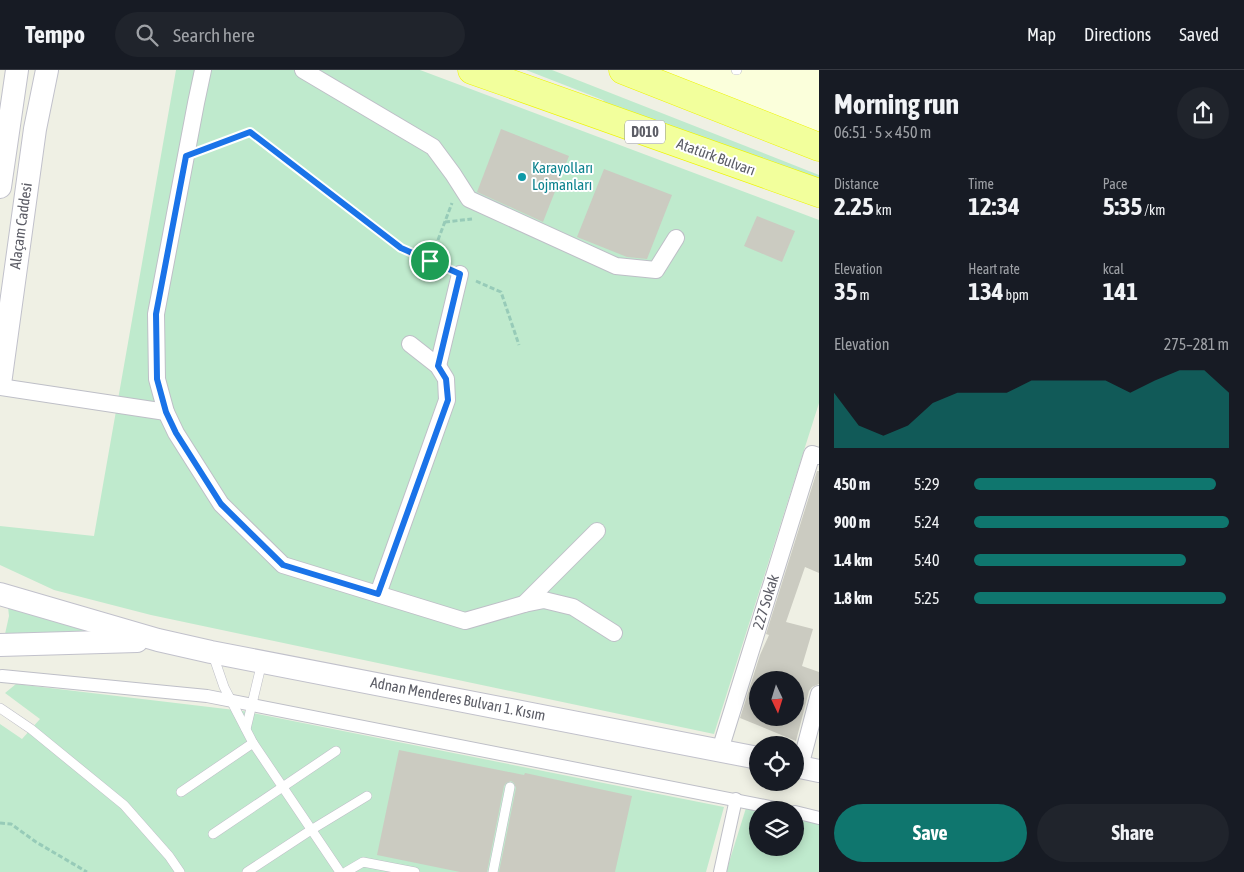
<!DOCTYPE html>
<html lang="en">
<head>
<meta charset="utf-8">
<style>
	body { margin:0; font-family:"Asap Condensed",sans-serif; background:#20242c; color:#f1f3f6; height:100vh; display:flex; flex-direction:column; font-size:19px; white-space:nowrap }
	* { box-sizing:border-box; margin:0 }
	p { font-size:16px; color:#9ea1a6 }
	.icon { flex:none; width:28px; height:28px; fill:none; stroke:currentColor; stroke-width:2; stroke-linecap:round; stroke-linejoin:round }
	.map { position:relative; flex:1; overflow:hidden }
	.drawer { display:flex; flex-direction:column; background:#171b24; width:425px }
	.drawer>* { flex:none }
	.needle { width:32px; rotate:176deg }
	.fabs { position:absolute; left:749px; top:601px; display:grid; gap:10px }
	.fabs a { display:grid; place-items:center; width:55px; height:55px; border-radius:50%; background:#171b24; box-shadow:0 2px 12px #0003; font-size:25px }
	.pin { position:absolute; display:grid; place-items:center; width:42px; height:42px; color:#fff; margin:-21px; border:2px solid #fff; border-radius:50%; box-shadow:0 1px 5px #0007 }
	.round { display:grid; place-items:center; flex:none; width:52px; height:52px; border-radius:26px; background:#20242c }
	.head { display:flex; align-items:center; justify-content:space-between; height:85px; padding:0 15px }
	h1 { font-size:28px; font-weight:700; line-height:38px }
	.metrics { display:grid; grid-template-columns:repeat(3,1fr); gap:8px; height:85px; padding:5px 15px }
	.metrics div { display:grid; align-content:center }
	.metrics b { font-size:25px; font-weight:700 }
	.metrics small { font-size:14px; font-weight:400 }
	.metrics p { font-size:14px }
	.chart { height:140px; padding:10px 15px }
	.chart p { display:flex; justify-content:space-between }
	.chart svg { width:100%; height:90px; margin-top:5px; fill:#0f766e; opacity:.7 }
	.primary-button { display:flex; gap:10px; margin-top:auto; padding:10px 15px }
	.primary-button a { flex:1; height:58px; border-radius:30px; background:#0f766e; color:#fff; font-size:20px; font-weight:700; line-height:58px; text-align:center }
	.primary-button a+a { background:#20242c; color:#f1f3f6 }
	ul { padding:0 15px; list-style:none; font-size:16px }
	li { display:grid; grid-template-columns:80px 60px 1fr; align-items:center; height:38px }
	li i { height:12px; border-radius:6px; background:#0f766e }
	header { display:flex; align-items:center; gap:30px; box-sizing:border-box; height:70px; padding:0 25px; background:#171b24; border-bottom:1px solid #363941 }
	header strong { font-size:24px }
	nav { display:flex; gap:28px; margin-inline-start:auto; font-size:18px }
	.search { width:350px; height:45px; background:#20242c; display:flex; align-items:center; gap:12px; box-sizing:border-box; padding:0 18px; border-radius:28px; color:#9ea1a6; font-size:19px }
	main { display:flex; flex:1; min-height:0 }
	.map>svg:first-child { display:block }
	.commercial { fill:#fbffdb }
	.green { fill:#bfeacd }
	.building { fill:#cbcbc1; fill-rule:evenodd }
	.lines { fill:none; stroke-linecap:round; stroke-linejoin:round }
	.service-casing { stroke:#bebfc7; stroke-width:10 }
	.pedestrian-casing { stroke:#bebfc7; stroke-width:14 }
	.minor-casing { stroke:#bebfc7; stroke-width:18 }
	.secondary-casing { stroke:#c1c1cb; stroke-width:24 }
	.trunk-casing { stroke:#eef500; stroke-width:29 }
	.path { stroke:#97cbb8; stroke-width:3; stroke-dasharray:5 2.5; stroke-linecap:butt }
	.service { stroke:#fff; stroke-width:9 }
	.pedestrian { stroke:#fff; stroke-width:12 }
	.minor { stroke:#fff; stroke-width:16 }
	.secondary { stroke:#fff; stroke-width:22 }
	.trunk { stroke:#f2ff9c; stroke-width:28 }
	.route-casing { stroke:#fff; stroke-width:10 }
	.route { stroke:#1a73e8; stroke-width:6 }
	.culture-dot { fill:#0f9aa8; stroke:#fff; stroke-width:2 }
	.labels { text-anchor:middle; stroke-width:4; stroke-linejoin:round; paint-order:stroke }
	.shield { fill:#fff; stroke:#8d8e94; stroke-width:1 }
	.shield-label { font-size:14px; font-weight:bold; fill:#5c5d66 }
	.street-label { font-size:15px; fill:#5c5d66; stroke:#fff }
	.culture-label { font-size:15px; fill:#0d838f; stroke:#fff; text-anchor:start }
</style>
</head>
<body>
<header>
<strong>Tempo</strong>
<div class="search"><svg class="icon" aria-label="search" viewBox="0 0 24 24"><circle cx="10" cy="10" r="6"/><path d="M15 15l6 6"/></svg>Search here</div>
<nav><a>Map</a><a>Directions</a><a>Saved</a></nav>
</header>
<main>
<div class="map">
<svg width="819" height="802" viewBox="0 0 819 802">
	<rect width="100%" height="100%" fill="#eff0e4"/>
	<path class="commercial" d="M 646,0 L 819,0 L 819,67 Z"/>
	<g class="green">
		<path d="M 176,0 L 420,0 L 819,150 L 819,333 L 714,664 L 151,545 L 54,520 L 0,495 L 0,456 L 94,466 Z"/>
		<path d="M 526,0 L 552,0 L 819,105 L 819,114 L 605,33 L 603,30 Z"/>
		<path d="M 7,528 L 109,563 L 5,564 L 9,546 Z"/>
		<path d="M 16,614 L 243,641 L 724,737 L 706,802 L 0,802 L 0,654 L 22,669 L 40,649 L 5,623 Z"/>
		<path d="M 746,738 L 757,740 L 758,778 L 795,778 L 795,748 L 819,754 L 819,802 L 726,802 Z"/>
	</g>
	<g class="building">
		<path d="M 501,59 L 569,86 L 543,152 L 477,122 Z"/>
		<path d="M 604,99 L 672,125 L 647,189 L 627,187 L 577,167 Z"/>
		<path d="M 757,146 L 795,161 L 782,192 L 744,176 Z"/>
		<path d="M 817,401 L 819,401 L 819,503 L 805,497 L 786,552 L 813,559 L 802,596 L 819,602 L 819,614 L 812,617 L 809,621 L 796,671 L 740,648 L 760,585 L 769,565 L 766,564 ZM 758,610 L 795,610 L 795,648 L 758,648 Z"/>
		<path d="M 399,680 L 524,705 L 525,703 L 632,726 L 615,802 L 499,802 L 516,718 L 514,713 L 511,711 L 506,713 L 504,716 L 487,802 L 460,802 L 377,785 Z"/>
	</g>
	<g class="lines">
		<g class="service-casing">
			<g id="service">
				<path d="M 736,0 L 737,0"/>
				<path d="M 213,585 L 224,617 L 253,673"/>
				<path d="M 0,638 L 31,659 L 124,735 L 169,786 L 180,802"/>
				<path d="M 246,659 L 262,592"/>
				<path d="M 181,722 L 253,673 L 340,802"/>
				<path d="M 213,764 L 336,681"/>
				<path d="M 247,802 L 311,760 L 367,726"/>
				<path d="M 346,802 L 363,792 L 415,802"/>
				<path d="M 493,802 L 510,717"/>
			</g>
		</g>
		<g class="pedestrian-casing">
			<g id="pedestrian">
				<path d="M 2,606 L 207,626 L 785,740"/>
				<path d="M 795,742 L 819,748"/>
				<path d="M 720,802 L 736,729"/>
			</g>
		</g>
		<g class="minor-casing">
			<g id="minor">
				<path d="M 203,0 L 196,33 L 156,244 L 157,309 L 166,342 L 176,363 L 221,434 L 283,495 L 465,551 L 524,534 L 544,530 L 573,537 L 614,563"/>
				<path d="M 303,0 L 433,77 L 453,104 L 469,129 L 616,196 L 656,200 L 676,168"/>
				<path d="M 438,296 L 460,204"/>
				<path d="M 0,317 L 166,342"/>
				<path d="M 378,524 L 447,330 L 446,309 L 438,296 L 410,274"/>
				<path d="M 524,534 L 597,461"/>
				<path d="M 720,680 L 812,384 L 819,386"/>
				<path d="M 800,697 L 819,624"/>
			</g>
		</g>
		<g class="secondary-casing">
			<g id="secondary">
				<path d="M 0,117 L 17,0"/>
				<path d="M 0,314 L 35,59 L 47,0"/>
				<path d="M 0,524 L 158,570 L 211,582 L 758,688"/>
				<path d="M 0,575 L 137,571"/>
				<path d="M 795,696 L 819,701"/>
			</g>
		</g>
		<g class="trunk-casing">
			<g id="trunk">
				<path d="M 472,0 L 819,123"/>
				<path d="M 623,0 L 819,77"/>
			</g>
		</g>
		<g class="path">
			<path d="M 205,79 L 250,62 L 401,178 L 445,197"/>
			<path d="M 445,152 L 472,149"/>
			<path d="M 430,191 L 452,133"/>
			<path d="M 476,211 L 501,222 L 519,275"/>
			<path d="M 0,753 L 11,754 L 36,772 L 87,802"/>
		</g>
		<use href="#service" class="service"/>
		<use href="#pedestrian" class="pedestrian"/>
		<use href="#minor" class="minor"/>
		<use href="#secondary" class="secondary"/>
		<use href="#trunk" class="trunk"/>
	</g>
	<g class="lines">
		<g class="route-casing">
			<path id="route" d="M 250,62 L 401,178 L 460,204 L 438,296 L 446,309 L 448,330 L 378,524 L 283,495 L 221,434 L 176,363 L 166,342 L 157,309 L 156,244 L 186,86 Z"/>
		</g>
		<use href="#route" class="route"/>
	</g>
	<circle class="culture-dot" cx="522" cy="107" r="5"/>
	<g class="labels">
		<rect class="shield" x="625" y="50.5" width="40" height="23" rx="4"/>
		<g class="shield-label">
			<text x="645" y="67">D010</text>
		</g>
		<g class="street-label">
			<text transform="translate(716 87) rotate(20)" y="5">Atatürk Bulvarı</text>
			<text transform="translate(21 156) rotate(-82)" y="5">Alaçam Caddesi</text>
			<text transform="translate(766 532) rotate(-73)" y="5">227 Sokak</text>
			<text transform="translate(458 629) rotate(11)" y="5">Adnan Menderes Bulvarı 1. Kısım</text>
		</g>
		<g class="culture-label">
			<text x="532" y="103">Karayolları<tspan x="532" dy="17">Lojmanları</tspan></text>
		</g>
	</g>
</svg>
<div class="fabs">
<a><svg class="needle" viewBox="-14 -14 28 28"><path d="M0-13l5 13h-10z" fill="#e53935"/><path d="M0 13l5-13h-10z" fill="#9ea1a6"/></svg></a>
<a><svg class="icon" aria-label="locate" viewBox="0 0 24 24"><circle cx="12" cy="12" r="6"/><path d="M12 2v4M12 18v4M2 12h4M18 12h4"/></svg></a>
<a><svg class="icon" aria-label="layers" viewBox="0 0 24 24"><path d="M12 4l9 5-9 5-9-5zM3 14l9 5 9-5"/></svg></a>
</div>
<div class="pin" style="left:430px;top:191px;background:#1e9e55"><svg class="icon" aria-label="arrive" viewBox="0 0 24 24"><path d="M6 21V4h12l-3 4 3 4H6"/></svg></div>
</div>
<section class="drawer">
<div class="head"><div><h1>Morning run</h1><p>06:51 · 5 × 450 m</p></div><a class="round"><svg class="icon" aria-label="share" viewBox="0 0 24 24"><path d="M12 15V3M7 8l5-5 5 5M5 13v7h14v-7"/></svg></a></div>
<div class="metrics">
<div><p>Distance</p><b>2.25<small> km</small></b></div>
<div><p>Time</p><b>12:34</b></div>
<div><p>Pace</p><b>5:35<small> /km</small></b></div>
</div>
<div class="metrics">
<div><p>Elevation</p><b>35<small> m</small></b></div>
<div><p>Heart rate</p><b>134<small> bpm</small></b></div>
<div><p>kcal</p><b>141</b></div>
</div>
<div class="chart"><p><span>Elevation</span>275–281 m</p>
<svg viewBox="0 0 160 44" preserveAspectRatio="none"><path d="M0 44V17L10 33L20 38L30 33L40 22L50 17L60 17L70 17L80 11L90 11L100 11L110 11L120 17L130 11L140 6L150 6L160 17V44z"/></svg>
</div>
<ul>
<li><b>450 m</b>5:29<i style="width:95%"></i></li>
<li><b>900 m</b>5:24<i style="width:100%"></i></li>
<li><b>1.4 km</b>5:40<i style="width:83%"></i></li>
<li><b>1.8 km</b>5:25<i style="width:99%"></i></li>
</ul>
<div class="primary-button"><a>Save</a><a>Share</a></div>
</section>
</main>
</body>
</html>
